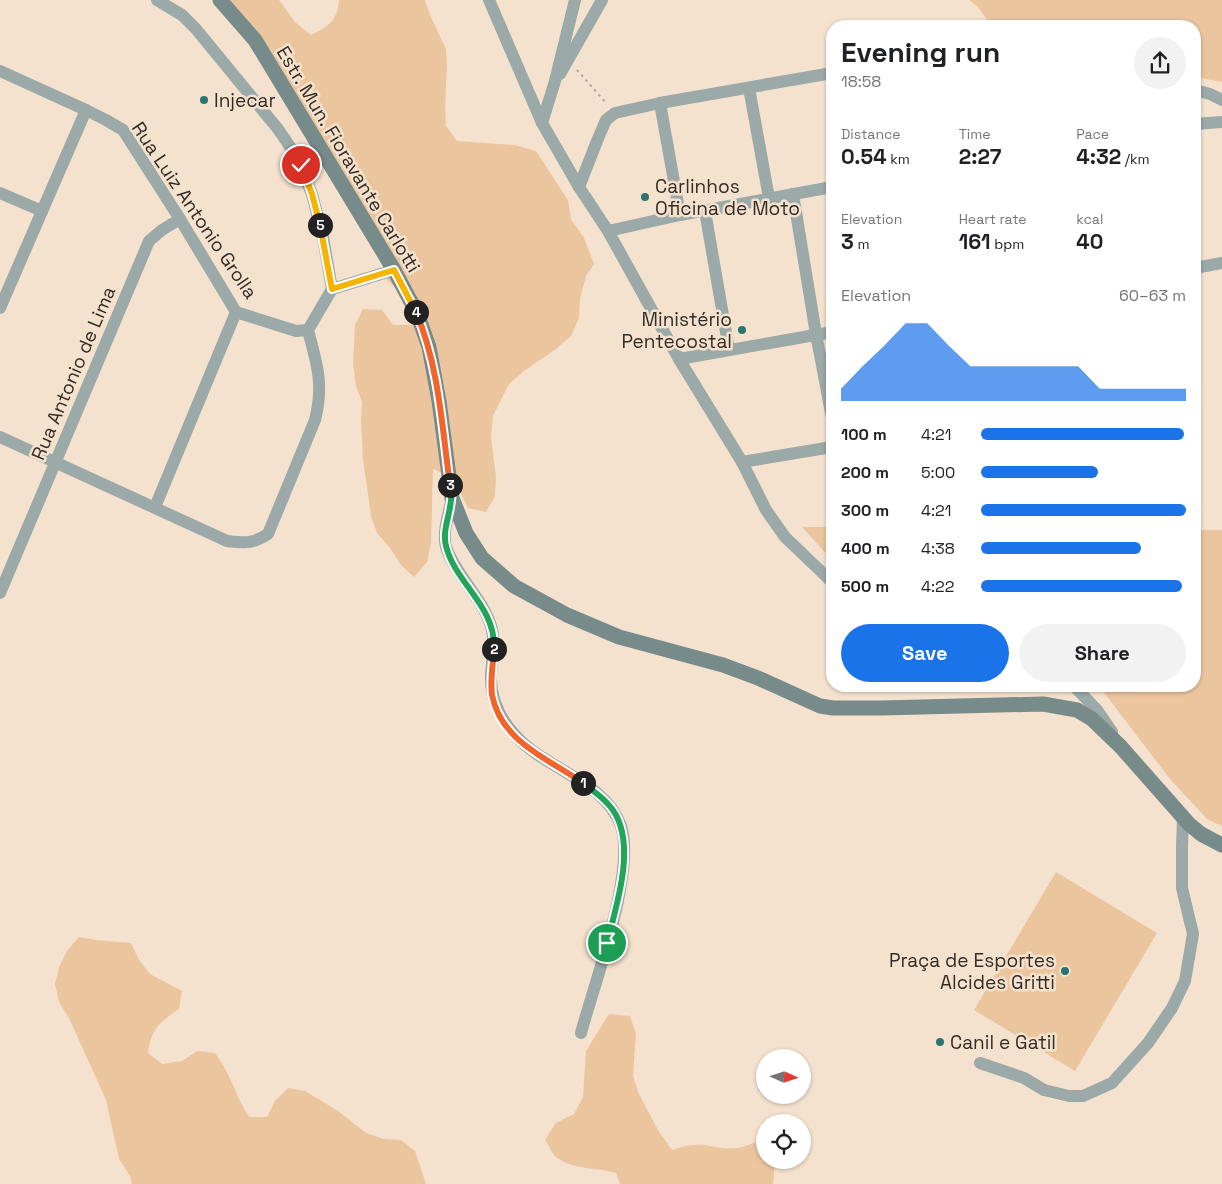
<!DOCTYPE html>
<html lang="en">
<head>
<meta charset="utf-8">
<style>
	body { margin:0; font-family:"Space Grotesk",sans-serif; background:#f2f2f2; color:#202124; height:100vh; display:flex; flex-direction:column; font-size:19px; white-space:nowrap }
	* { box-sizing:border-box; margin:0 }
	p { font-size:16px; color:#757577 }
	.icon { flex:none; width:28px; height:28px; fill:none; stroke:currentColor; stroke-width:2; stroke-linecap:round; stroke-linejoin:round }
	.map { position:relative; flex:1; overflow:hidden }
	.side { position:absolute; left:826px; top:20px; width:375px; height:672px; display:flex; flex-direction:column; background:#fff; border-radius:20px; box-shadow:0 1px 4px #0004 }
	.side>* { flex:none }
	.needle { width:32px; rotate:93deg }
	.fabs { position:absolute; left:756px; top:1049px; display:grid; gap:10px }
	.fabs a { display:grid; place-items:center; width:55px; height:55px; border-radius:50%; background:#fff; box-shadow:0 1px 4px #0004; font-size:25px }
	.pin { position:absolute; display:grid; place-items:center; width:42px; height:42px; color:#fff; margin:-21px; border:2px solid #fff; border-radius:50%; box-shadow:0 1px 5px #0007 }
	.km { position:absolute; width:25px; height:25px; margin:-12px; border-radius:50%; background:#222; color:#fff; font-size:14px; line-height:25px; text-align:center }
	.round { display:grid; place-items:center; flex:none; width:52px; height:52px; border-radius:26px; background:#f2f2f2 }
	.headline { display:flex; align-items:center; justify-content:space-between; height:85px; padding:0 15px }
	h1 { font-size:28px; font-weight:700; line-height:38px }
	.figures { display:grid; grid-template-columns:repeat(3,1fr); gap:8px; height:85px; padding:5px 15px }
	.figures div { display:grid; align-content:center }
	.figures b { font-size:21px; font-weight:700 }
	.figures small { font-size:14px; font-weight:400 }
	.figures p { font-size:14px }
	.chart { height:140px; padding:10px 15px }
	.chart p { display:flex; justify-content:space-between }
	.chart svg { width:100%; height:90px; margin-top:5px; fill:#1a73e8; opacity:.7 }
	.cta { display:flex; gap:10px; margin-top:auto; padding:10px 15px }
	.cta a { flex:1; height:58px; border-radius:30px; background:#1a73e8; color:#fff; font-size:20px; font-weight:700; line-height:58px; text-align:center }
	.cta a+a { background:#f2f2f2; color:#202124 }
	ul { padding:0 15px; list-style:none; font-size:16px }
	li { display:grid; grid-template-columns:80px 60px 1fr; align-items:center; height:38px }
	li i { height:12px; border-radius:6px; background:#1a73e8 }
	.map>svg:first-child { display:block }
	.green { fill:#ebc59e }
	.lines { fill:none; stroke-linecap:round; stroke-linejoin:round }
	.path { stroke:#b5a696; stroke-width:2; stroke-dasharray:2.5 4; stroke-linecap:butt }
	.street { stroke:#9ba9a8; stroke-width:12 }
	.secondary { stroke:#778b8a; stroke-width:15 }
	.split-1-casing { stroke:#fff; stroke-width:10 }
	.split-2-casing { stroke:#fff; stroke-width:10 }
	.split-3-casing { stroke:#fff; stroke-width:10 }
	.split-4-casing { stroke:#fff; stroke-width:10 }
	.split-5-casing { stroke:#fff; stroke-width:10 }
	.split-6-casing { stroke:#fff; stroke-width:10 }
	.split-1 { stroke:#22a559; stroke-width:6 }
	.split-2 { stroke:#f0652b; stroke-width:6 }
	.split-3 { stroke:#22a559; stroke-width:6 }
	.split-4 { stroke:#f0652b; stroke-width:6 }
	.split-5 { stroke:#f5b400; stroke-width:6 }
	.split-6 { stroke:#f5b400; stroke-width:6 }
	.poi-dot { fill:#2a7472; stroke:#f5e2ce; stroke-width:2 }
	.labels { text-anchor:middle; stroke-width:5; stroke-linejoin:round; paint-order:stroke }
	.poi-label { font-size:19px; fill:#332c24; stroke:#f5e2ce; text-anchor:start }
	.street-label { font-size:19px; fill:#332c24; stroke:#f5e2ce }
</style>
</head>
<body>
<div class="map">
<svg width="1222" height="1184" viewBox="0 0 1222 1184">
	<rect width="100%" height="100%" fill="#f5e2ce"/>
	<g class="green">
		<path d="M 220,0 L 279,0 L 295,22 L 311,35 C 328,27 338,20 339,0 L 425,0 L 430,15 L 446,49 L 447,67 L 445,107 L 446,126 L 457,141 L 515,145 L 536,151 L 568,200 L 571,219 L 584,238 L 594,264 L 586,276 L 580,299 L 579,318 L 571,336 L 556,349 L 524,371 L 509,384 L 493,416 L 491,437 L 496,477 L 495,496 L 486,512 L 468,508 C 458,488 454,477 433,469 L 431,543 L 427,562 L 414,577 L 401,565 L 390,548 L 377,533 L 371,516 L 363,459 L 361,421 L 362,402 L 356,386 L 353,364 L 355,325 L 363,309 L 382,310 L 393,325 L 412,325 L 400,292 L 387,280 L 385,261 L 266,67 Z"/>
		<path d="M 969,0 L 1222,0 L 1222,82 L 1195,77 L 1195,26 L 992,26 L 977,6 Z"/>
		<path d="M 802,527 L 832,527 L 832,560 Z"/>
		<path d="M 1195,530 L 1222,530 L 1222,826 L 1207,819 L 1170,779 L 1099,686 L 1195,686 Z"/>
		<path d="M 1056,872 L 1157,933 L 1075,1071 L 974,1010 Z"/>
		<path d="M 79,937 C 96,941 113,941 131,943 L 139,960 L 150,974 L 182,991 L 179,1009 C 159,1023 152,1027 148,1053 L 162,1064 L 182,1061 L 197,1051 L 215,1053 C 231,1074 235,1095 249,1117 L 267,1117 L 275,1101 L 288,1088 L 305,1091 L 338,1111 L 366,1133 L 384,1139 L 401,1140 L 415,1151 L 426,1184 L 132,1184 L 130,1176 L 119,1159 L 106,1100 L 69,1018 L 59,1002 L 55,984 L 59,967 L 67,951 Z"/>
		<path d="M 609,1014 L 630,1016 L 636,1034 L 633,1076 L 639,1094 L 658,1130 L 672,1150 C 682,1147 692,1144 703,1145 C 716,1146 724,1150 738,1148 C 749,1146 755,1140 765,1143 L 765,1160 L 775,1160 L 773,1184 L 620,1184 L 616,1173 C 599,1168 573,1169 559,1159 C 553,1156 549,1146 545,1140 L 556,1123 L 574,1114 L 583,1097 L 586,1051 Z"/>
	</g>
	<g class="lines">
		<path class="path" d="M 577,70 L 607,104"/>
		<g class="street">
			<path d="M 157,0 L 182,15 L 196,29 L 278,129 L 297,157 L 312,194 L 323,237 L 332,289"/>
			<path d="M 489,0 L 542,123 L 579,187 L 608,231 L 679,359 L 742,462 L 766,510 L 785,537 L 832,582"/>
			<path d="M 0,71 L 86,110 L 106,120 L 123,130 L 180,219 L 236,312 L 296,331 L 308,330"/>
			<path d="M 560,74 L 602,0"/>
			<path d="M 749,88 L 769,198"/>
			<path d="M 1195,90 L 1210,94 L 1222,100"/>
			<path d="M 660,103 L 680,215"/>
			<path d="M 542,123 L 555,81 L 575,0"/>
			<path d="M 1195,124 L 1222,122"/>
			<path d="M 579,187 L 597,141 L 606,120 L 615,113 L 660,103 L 832,73"/>
			<path d="M 0,193 L 42,211"/>
			<path d="M 793,194 L 816,334 L 832,418"/>
			<path d="M 705,211 L 729,350"/>
			<path d="M 608,231 L 680,215 L 832,187"/>
			<path d="M 1195,268 L 1222,263"/>
			<path d="M 0,308 L 86,110"/>
			<path d="M 679,359 L 832,332"/>
			<path d="M 0,437 L 227,541 C 246,543 252,544 268,534 L 315,420 C 324,384 317,365 308,330 L 332,289 L 394,270"/>
			<path d="M 742,462 L 832,447"/>
			<path d="M 452,498 C 449,513 442,532 446,547 C 456,576 482,597 491,626 C 496,642 492,659 491,675 C 490,700 500,719 516,736 C 545,769 605,781 621,826 C 636,872 594,984 581,1033"/>
			<path d="M 155,507 L 236,312"/>
			<path d="M 0,593 L 149,241 L 162,230 L 180,219"/>
			<path d="M 1074,686 L 1097,710 L 1112,732"/>
			<path d="M 980,1063 L 1024,1078 L 1044,1090 L 1069,1096 L 1083,1096 L 1112,1083 L 1148,1043 L 1172,1008 L 1185,981 L 1193,934 L 1182,888 L 1182,847 L 1183,818"/>
		</g>
		<path class="secondary" d="M 220,0 L 255,40 L 394,270 L 417,313 L 429,347 L 439,401 L 452,498 L 466,533 L 482,558 L 514,586 L 567,615 L 619,637 L 723,665 L 758,678 L 820,706 L 833,708 L 882,708 L 1043,704 L 1077,710 L 1092,719 L 1121,747 L 1189,824 L 1201,834 L 1222,845"/>
	</g>
	<g class="lines">
		<g class="split-1-casing">
			<path id="split-1" d="M 583,783 C 595,792 609,802 616,815 C 635,851 616,906 607,943"/>
		</g>
		<g class="split-2-casing">
			<path id="split-2" d="M 494,649 C 493,664 490,680 492,695 C 501,742 549,759 583,783"/>
		</g>
		<g class="split-3-casing">
			<path id="split-3" d="M 450,485 C 451,490 452,495 451,500 C 450,515 442,531 446,546 C 455,583 496,606 494,649"/>
		</g>
		<g class="split-4-casing">
			<path id="split-4" d="M 416,312 C 439,366 442,427 450,485"/>
		</g>
		<g class="split-5-casing">
			<path id="split-5" d="M 320,225 L 332,289 L 394,270 L 416,312"/>
		</g>
		<g class="split-6-casing">
			<path id="split-6" d="M 301,165 L 312,194 L 320,225"/>
		</g>
		<use href="#split-1" class="split-1"/>
		<use href="#split-2" class="split-2"/>
		<use href="#split-3" class="split-3"/>
		<use href="#split-4" class="split-4"/>
		<use href="#split-5" class="split-5"/>
		<use href="#split-6" class="split-6"/>
	</g>
	<g class="poi-dot">
		<circle cx="204" cy="100" r="5"/>
		<circle cx="645" cy="197" r="5"/>
		<circle cx="742" cy="330" r="5"/>
		<circle cx="1065" cy="971" r="5"/>
		<circle cx="940" cy="1042" r="5"/>
	</g>
	<g class="labels">
		<g class="poi-label">
			<text x="214" y="107">Injecar</text>
			<text x="655" y="193">Carlinhos<tspan x="655" dy="22">Oficina de Moto</tspan></text>
			<text x="732" y="326" text-anchor="end">Ministério<tspan x="732" dy="22">Pentecostal</tspan></text>
			<text x="1055" y="967" text-anchor="end">Praça de Esportes<tspan x="1055" dy="22">Alcides Gritti</tspan></text>
			<text x="950" y="1049">Canil e Gatil</text>
		</g>
		<g class="street-label">
			<text transform="translate(349 159) rotate(59)" y="7">Estr. Mun. Fioravante Carlotti</text>
			<text transform="translate(195 210) rotate(56)" y="7">Rua Luiz Antonio Grolla</text>
			<text transform="translate(73 373) rotate(-67)" y="7">Rua Antonio de Lima</text>
		</g>
	</g>
</svg>
<div class="fabs">
<a><svg class="needle" viewBox="-14 -14 28 28"><path d="M0-13l5 13h-10z" fill="#e53935"/><path d="M0 13l5-13h-10z" fill="#757577"/></svg></a>
<a><svg class="icon" aria-label="locate" viewBox="0 0 24 24"><circle cx="12" cy="12" r="6"/><path d="M12 2v4M12 18v4M2 12h4M18 12h4"/></svg></a>
</div>
<div class="pin" style="left:607px;top:943px;background:#1e9e55"><svg class="icon" aria-label="arrive" viewBox="0 0 24 24"><path d="M6 21V4h12l-3 4 3 4H6"/></svg></div>
<div class="pin" style="left:301px;top:165px;background:#d93025"><svg class="icon" aria-label="check" viewBox="0 0 24 24"><path d="M5 12l5 5 9-10"/></svg></div>
<b class="km" style="left:583px;top:783px">1</b>
<b class="km" style="left:494px;top:649px">2</b>
<b class="km" style="left:450px;top:485px">3</b>
<b class="km" style="left:416px;top:312px">4</b>
<b class="km" style="left:320px;top:225px">5</b>
<section class="side">
<div class="headline"><div><h1>Evening run</h1><p>18:58</p></div><a class="round"><svg class="icon" aria-label="share" viewBox="0 0 24 24"><path d="M12 15V3M7 8l5-5 5 5M5 13v7h14v-7"/></svg></a></div>
<div class="figures">
<div><p>Distance</p><b>0.54<small> km</small></b></div>
<div><p>Time</p><b>2:27</b></div>
<div><p>Pace</p><b>4:32<small> /km</small></b></div>
</div>
<div class="figures">
<div><p>Elevation</p><b>3<small> m</small></b></div>
<div><p>Heart rate</p><b>161<small> bpm</small></b></div>
<div><p>kcal</p><b>40</b></div>
</div>
<div class="chart"><p><span>Elevation</span>60–63 m</p>
<svg viewBox="0 0 160 44" preserveAspectRatio="none"><path d="M0 44V38L10 27L20 17L30 6L40 6L50 17L60 27L70 27L80 27L90 27L100 27L110 27L120 38L130 38L140 38L150 38L160 38V44z"/></svg>
</div>
<ul>
<li><b>100 m</b>4:21<i style="width:99%"></i></li>
<li><b>200 m</b>5:00<i style="width:57%"></i></li>
<li><b>300 m</b>4:21<i style="width:100%"></i></li>
<li><b>400 m</b>4:38<i style="width:78%"></i></li>
<li><b>500 m</b>4:22<i style="width:98%"></i></li>
</ul>
<div class="cta"><a>Save</a><a>Share</a></div>
</section>
</div>
</body>
</html>
